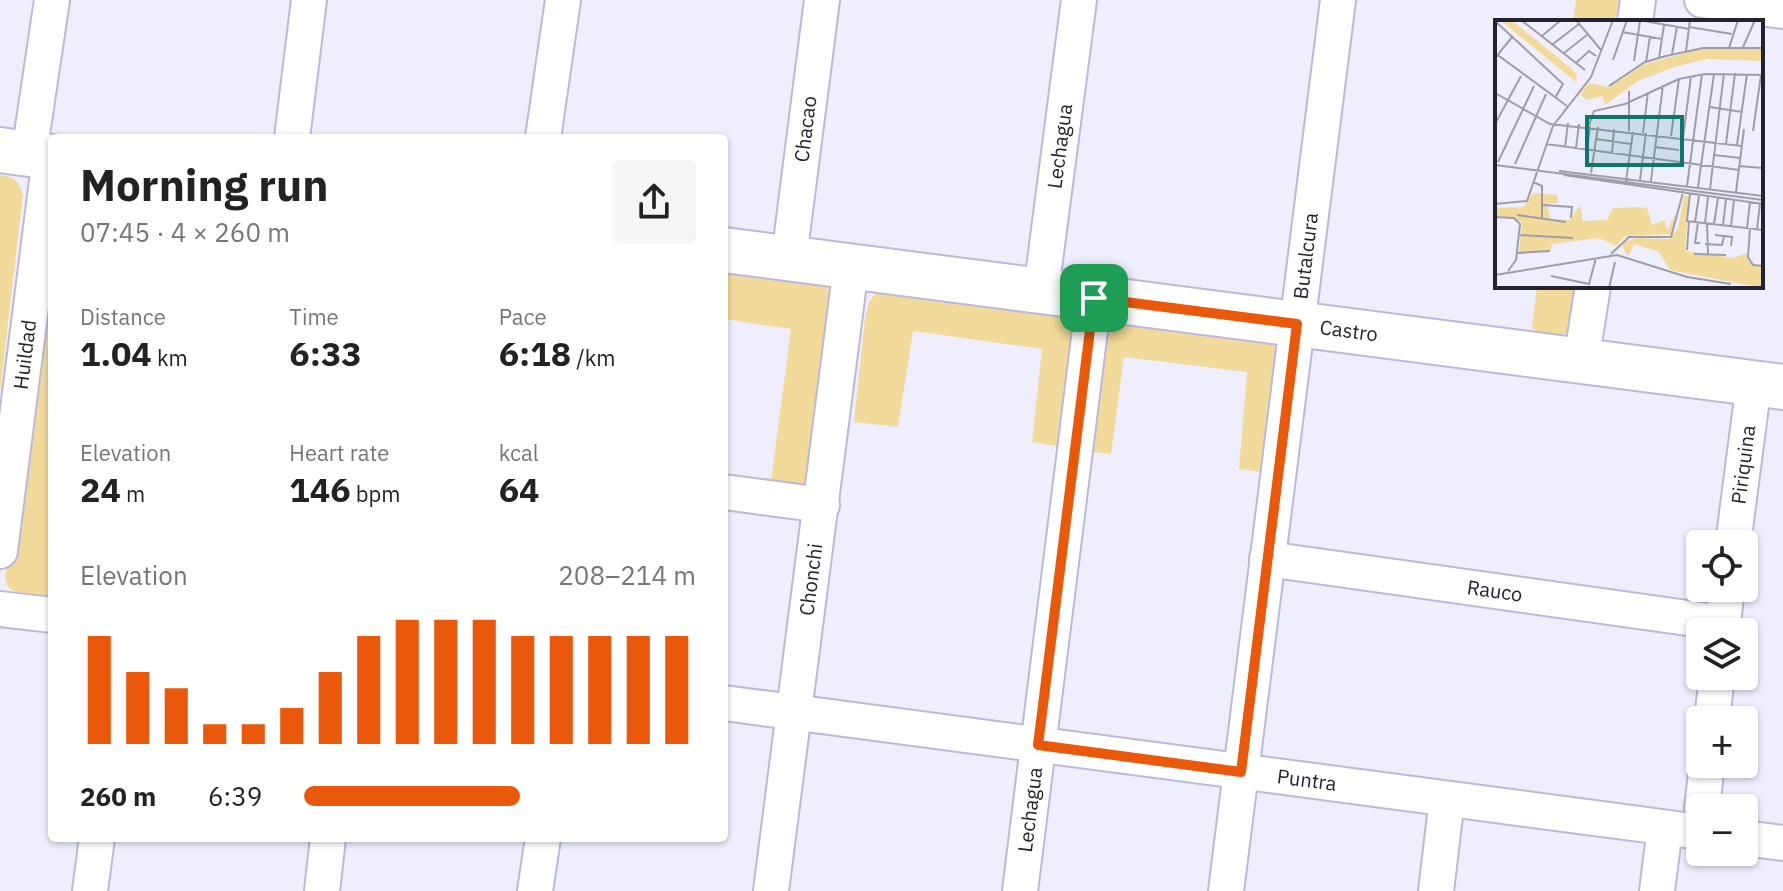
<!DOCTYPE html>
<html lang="en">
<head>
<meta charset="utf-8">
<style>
	body { margin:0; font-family:"IBM Plex Sans",sans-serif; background:#f6f6f6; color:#222; height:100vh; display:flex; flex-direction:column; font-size:30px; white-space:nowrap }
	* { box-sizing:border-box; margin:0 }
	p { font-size:26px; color:#767676 }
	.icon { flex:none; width:44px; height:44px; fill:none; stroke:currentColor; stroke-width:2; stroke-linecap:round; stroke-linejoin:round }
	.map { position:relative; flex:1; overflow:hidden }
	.side { position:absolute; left:48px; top:134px; width:680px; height:708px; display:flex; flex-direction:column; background:#fff; border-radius:8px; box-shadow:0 2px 6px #0004 }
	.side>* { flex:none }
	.tools { position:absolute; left:1686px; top:530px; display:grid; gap:16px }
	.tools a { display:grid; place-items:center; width:72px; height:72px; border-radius:8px; background:#fff; box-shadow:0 2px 6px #0004; font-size:40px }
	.pin { position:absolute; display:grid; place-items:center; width:68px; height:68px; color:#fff; margin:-34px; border-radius:16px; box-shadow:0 4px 12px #0006 }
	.round { display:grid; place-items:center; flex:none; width:84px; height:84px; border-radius:8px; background:#f6f6f6 }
	.head { display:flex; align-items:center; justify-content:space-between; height:136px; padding:0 32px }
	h1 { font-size:44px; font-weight:700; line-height:60px }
	.figures { display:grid; grid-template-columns:repeat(3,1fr); gap:12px; height:136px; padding:8px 32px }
	.figures div { display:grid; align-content:center }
	.figures b { font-size:34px; font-weight:700 }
	.figures small { font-size:22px; font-weight:400 }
	.figures p { font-size:22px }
	.chart { height:224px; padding:16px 32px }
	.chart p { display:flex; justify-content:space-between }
	.chart svg { width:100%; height:144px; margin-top:8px; stroke:#ea580c; stroke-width:6 }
	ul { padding:0 32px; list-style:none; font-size:26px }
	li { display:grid; grid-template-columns:128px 96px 1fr; align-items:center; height:60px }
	li i { height:20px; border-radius:10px; background:#ea580c }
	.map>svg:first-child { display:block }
	.green { fill:#f2db9a }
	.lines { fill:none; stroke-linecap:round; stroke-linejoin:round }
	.minor-casing { stroke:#bbb9dc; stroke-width:38 }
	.tertiary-casing { stroke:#bbb9dc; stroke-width:48 }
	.minor { stroke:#fff; stroke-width:34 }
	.tertiary { stroke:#fff; stroke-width:44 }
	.route-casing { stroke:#fff; stroke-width:16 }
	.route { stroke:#ea580c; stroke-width:10 }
	.labels { text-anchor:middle; stroke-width:6; stroke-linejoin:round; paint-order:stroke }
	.street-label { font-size:20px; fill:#232330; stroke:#efeefd }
	.inset-road { fill:none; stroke:#9d9dab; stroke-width:2 }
	.view { fill:#0f766e; fill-opacity:0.15; stroke:#0f766e; stroke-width:4 }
	.inset-edge { fill:none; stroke:#232330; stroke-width:4 }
</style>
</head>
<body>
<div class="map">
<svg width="1783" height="891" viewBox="0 0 1783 891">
	<rect width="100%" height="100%" fill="#efeefd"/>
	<g class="green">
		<path d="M 1576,0 L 1621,0 C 1621,2 1619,12 1618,13 C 1611,26 1586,22 1573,22 Z"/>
		<path d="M 0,175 C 13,176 20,182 23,195 L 0,392 Z"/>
		<path d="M 724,270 L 820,282 L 827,287 L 832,293 L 808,484 C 796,492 782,489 771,481 L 791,329 L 724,319 Z"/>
		<path d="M 1537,286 L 1578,286 L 1571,329 C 1562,339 1548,333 1536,331 L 1532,328 Z"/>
		<path d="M 879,289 L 1072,317 L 1075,322 L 1058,446 L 1032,442 L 1042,349 L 913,331 L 898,427 L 854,422 L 865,317 L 869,302 Z"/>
		<path d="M 43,306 L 52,307 L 52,596 L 17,592 L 9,588 L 5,579 Z"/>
		<path d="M 1121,321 L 1279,342 L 1273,474 L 1239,469 L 1247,372 L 1124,357 L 1111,454 L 1093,452 L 1105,338 L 1114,324 Z"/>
	</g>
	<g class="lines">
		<g class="minor-casing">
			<g id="minor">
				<path d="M 1702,0 L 1783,11"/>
				<path d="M 1635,22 L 1638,0"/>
				<path d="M 292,138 L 309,0"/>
				<path d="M 543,138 L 563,0"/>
				<path d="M 29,154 L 52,0"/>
				<path id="s1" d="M 789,258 L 822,0"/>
				<path id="s2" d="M 1041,291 L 1079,0"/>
				<path d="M 1581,361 L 1593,286"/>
				<path d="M 724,492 L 822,505"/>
				<path id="s3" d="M 1733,544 L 1754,383"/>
				<path id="s4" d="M 0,551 L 50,157"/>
				<path id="s5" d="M 1267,559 L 1723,623"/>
				<path d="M 0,609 L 52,615"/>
				<path d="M 1722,632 L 1727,588"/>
				<path id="s6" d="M 724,703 L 1700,832"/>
				<path d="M 1712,720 L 1717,676"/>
				<path d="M 1702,808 L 1707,764"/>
				<path d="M 1744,838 L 1783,843"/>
				<path d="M 90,891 L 97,838"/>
				<path d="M 322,891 L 328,838"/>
				<path d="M 535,891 L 543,838"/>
				<path id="s7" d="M 771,891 L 851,267"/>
				<path id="s8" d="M 1020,891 L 1094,298"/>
				<path id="s9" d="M 1226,891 L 1338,0"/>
				<path d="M 1436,891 L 1447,799"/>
				<path d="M 1657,891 L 1665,828"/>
			</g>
		</g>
		<g class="tertiary-casing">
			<g id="tertiary">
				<path d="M 0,150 L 52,157"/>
				<path id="s10" d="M 724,250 L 1783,387"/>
			</g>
		</g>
		<use href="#minor" class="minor"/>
		<use href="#tertiary" class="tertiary"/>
	</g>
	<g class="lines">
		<g class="route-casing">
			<path id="route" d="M 1094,298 L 1297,324 L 1241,772 L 1038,745 Z"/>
		</g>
		<use href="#route" class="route"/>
	</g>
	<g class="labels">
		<g class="street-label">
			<text dy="7" stroke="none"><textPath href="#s1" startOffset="130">Chacao</textPath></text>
			<text dy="7" stroke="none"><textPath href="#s2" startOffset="146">Lechagua</textPath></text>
			<text dy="7" stroke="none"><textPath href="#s9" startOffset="640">Butalcura</textPath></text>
			<text dy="7" stroke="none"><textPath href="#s10" startOffset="630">Castro</textPath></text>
			<text dy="7" stroke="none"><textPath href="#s4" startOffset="198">Huildad</textPath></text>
			<text dy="7" stroke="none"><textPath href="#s3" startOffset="80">Piriquina</textPath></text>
			<text dy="7" stroke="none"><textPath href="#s7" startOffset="314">Chonchi</textPath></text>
			<text dy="7" stroke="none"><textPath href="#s5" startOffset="230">Rauco</textPath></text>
			<text dy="7" stroke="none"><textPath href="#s6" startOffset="588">Puntra</textPath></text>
			<text dy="7" stroke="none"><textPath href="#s8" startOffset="82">Lechagua</textPath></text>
		</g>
	</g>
	<g transform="translate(1495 20)">
		<rect width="268" height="268" fill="#efeefd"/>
		<path d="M 5,0 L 16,0 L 65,39 L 82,54 L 81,62 ZM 205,29 L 268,29 L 268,41 L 212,39 L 179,47 L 143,61 L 110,85 L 107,76 L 92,80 L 85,75 L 93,63 L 114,67 L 150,44 ZM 38,173 L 62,175 L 63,183 L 52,184 L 56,199 L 75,200 L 85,185 L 88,201 L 112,200 L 118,188 L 144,187 L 152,188 L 157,205 L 170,200 L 172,210 L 181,193 L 176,214 L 130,216 L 121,226 L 104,218 L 57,224 L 56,231 L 24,232 L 27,202 L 2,195 L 0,188 L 28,187 ZM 189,176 L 194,176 L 190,231 L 239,238 L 251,233 L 255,242 L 268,247 L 268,268 L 175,250 L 164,232 L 139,224 L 134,236 L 130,233 L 127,223 L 141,218 L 175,219 L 183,208 Z" fill="#f2db9a"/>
		<path class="inset-road" d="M 26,0 L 90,50M 81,0 L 106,30M 144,0 L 194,9M 0,1 L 68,64 L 60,78M 194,7 L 237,14M 127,12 L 167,19M 47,16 L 66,0M 58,24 L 84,4M 248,27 L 260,0M 234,28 L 243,0M 191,31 L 195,0M 0,33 L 72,86M 69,33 L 92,15M 177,34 L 182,7M 1,37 L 18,16M 164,38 L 169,5M 118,40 L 132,0M 139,41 L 145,1M 151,42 L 155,17M 81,43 L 94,31 L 101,36M 114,66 L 150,42 L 171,36 L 208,28 L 268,28M 134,71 L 134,111M 0,73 L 55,104 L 247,126M 215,87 L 247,92M 0,104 L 26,56M 94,105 L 99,91 L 130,84 L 184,59 L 210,54 L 268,55M 258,111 L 266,55M 148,113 L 153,72M 176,116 L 184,59M 188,118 L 196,56M 101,119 L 136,124M 51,124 L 244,150M 231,124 L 240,53M 242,125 L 252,54M 70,127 L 73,103M 160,127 L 184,130M 81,128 L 84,104M 92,130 L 95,106M 117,133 L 119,109M 219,135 L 245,138M 3,142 L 39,66M 20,144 L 51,74M 0,145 L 268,180M 244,146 L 268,148M 64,151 L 268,176M 96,153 L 103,107M 69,155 L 268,184M 145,160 L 151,113M 131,161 L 138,112M 156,161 L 168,65M 38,162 L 47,166 L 47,200M 192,166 L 207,54M 203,167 L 219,54M 215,169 L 229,53M 241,172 L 249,109M 195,174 L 192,201 L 268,210M 0,184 L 32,181 L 58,106 L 96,57 L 118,0M 48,185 L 77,187 L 76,198M 22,195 L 71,202M 0,197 L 19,198 L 25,204 L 21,240 L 13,251M 200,202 L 204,176M 203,202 L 200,223 L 205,223M 210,203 L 213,177M 212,203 L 213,234M 219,204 L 223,178M 228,205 L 231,179M 236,206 L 239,180M 252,208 L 255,182M 255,208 L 253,237 L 258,245 L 268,246M 262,209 L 265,184M 24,215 L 78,218M 220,215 L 237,217 L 236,226M 210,224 L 227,225 L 229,216M 192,230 L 194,201M 22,233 L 55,231M 116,234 L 134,217 L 176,217 L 189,169M 199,234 L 231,235M 0,255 L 122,235 L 192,257 L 236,264M 56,256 L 94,264 L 101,238M 114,268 L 120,242"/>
		<path class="view" d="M 92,97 L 187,97 L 187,145 L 92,145 Z"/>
		<rect width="268" height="268" class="inset-edge"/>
	</g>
</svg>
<div class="tools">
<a><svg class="icon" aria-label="locate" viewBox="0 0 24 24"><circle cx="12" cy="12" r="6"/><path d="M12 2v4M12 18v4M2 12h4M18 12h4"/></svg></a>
<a><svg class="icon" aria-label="layers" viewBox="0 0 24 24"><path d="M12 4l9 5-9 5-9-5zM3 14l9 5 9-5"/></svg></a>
<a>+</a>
<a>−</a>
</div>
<div class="pin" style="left:1094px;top:298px;background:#1e9e55"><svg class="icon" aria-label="arrive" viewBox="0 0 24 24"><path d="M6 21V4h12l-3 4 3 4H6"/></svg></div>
<section class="side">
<div class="head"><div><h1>Morning run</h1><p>07:45 · 4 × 260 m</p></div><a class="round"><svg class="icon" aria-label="share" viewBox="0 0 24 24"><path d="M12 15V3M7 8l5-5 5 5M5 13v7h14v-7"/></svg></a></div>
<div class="figures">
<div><p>Distance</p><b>1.04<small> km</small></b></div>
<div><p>Time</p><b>6:33</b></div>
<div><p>Pace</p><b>6:18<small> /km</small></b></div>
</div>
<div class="figures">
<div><p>Elevation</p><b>24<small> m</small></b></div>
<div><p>Heart rate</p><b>146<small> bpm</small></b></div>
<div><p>kcal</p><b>64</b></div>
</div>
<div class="chart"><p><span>Elevation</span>208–214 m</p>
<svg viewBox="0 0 160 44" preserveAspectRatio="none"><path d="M5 44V11M15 44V22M25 44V27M35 44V38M45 44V38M55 44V33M65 44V22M75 44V11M85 44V6M95 44V6M105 44V6M115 44V11M125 44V11M135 44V11M145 44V11M155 44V11"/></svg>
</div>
<ul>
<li><b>260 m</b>6:39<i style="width:55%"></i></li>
</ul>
</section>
</div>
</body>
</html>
